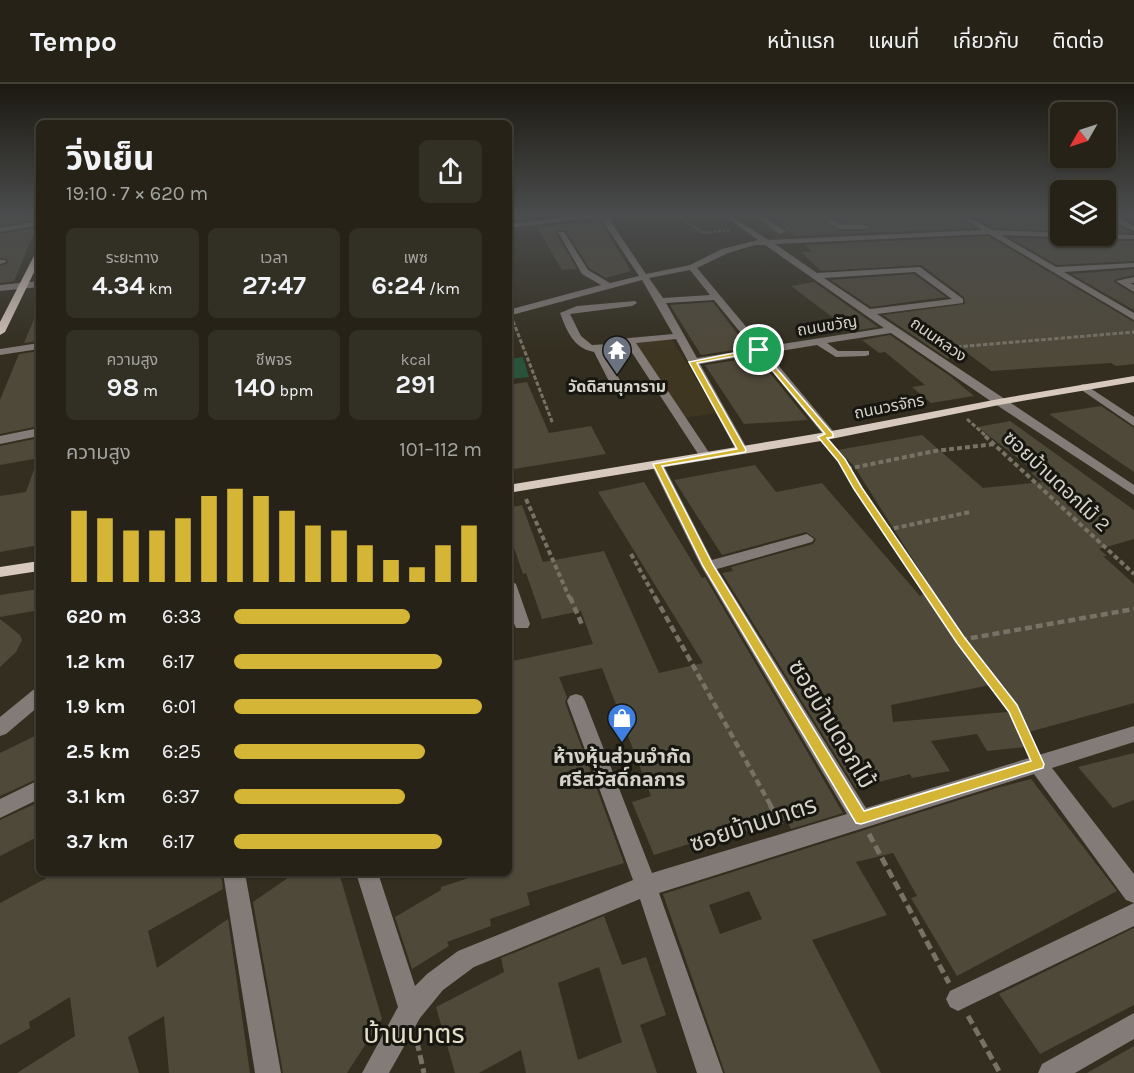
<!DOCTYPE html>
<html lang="th">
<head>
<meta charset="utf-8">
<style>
	body { margin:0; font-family:Karla,"Noto Sans Thai",sans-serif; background:#322f24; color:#f1f3f6; height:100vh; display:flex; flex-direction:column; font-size:22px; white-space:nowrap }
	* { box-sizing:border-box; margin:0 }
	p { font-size:20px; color:#a4a4a1 }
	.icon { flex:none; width:33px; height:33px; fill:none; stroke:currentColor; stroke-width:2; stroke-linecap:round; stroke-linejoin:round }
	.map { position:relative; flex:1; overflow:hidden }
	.drawer { position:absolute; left:36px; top:36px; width:476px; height:756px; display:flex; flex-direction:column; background:#262217; border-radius:9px; box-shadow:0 2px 4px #0004,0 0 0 2px #423f36 }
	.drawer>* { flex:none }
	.needle { width:39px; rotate:231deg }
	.tools { position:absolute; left:1050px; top:18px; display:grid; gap:12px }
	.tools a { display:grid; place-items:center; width:66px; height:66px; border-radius:9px; background:#262217; box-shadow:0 2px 4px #0004,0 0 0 2px #423f36; font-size:30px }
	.pin { position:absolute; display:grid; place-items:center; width:51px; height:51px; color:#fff; margin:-26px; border:3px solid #fff; border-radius:50%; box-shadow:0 2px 6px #0007 }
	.round { display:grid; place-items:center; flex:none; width:63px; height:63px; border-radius:9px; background:#322f24 }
	.summary { display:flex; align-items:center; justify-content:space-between; height:102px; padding:0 30px }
	h1 { font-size:33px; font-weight:700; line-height:45px }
	.figures { display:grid; grid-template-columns:repeat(3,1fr); gap:9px; height:102px; padding:6px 30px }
	.figures div { display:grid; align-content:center; border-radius:9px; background:#322f24; text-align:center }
	.figures b { font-size:26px; font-weight:700 }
	.figures small { font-size:16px; font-weight:400 }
	.figures p { font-size:16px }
	.chart { height:168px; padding:12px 30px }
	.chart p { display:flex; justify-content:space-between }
	.chart svg { width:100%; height:108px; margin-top:6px; stroke:#d5b535; stroke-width:6 }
	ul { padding:0 30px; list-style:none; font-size:20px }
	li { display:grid; grid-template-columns:96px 72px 1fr; align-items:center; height:45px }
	li i { height:15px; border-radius:8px; background:#d5b535 }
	header { display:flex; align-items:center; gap:36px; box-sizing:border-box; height:84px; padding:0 30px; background:#262217; border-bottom:2px solid #423f36 }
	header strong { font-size:28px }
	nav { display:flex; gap:33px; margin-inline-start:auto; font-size:21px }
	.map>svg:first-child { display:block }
	.built { fill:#3e3621 }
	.green { fill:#2a533c }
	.building { fill:#4f493a; fill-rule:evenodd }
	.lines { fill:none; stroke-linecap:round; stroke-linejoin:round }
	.path-far4 { stroke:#767265; stroke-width:2; stroke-dasharray:3 1.5; stroke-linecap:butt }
	.path-far3 { stroke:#767265; stroke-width:3; stroke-dasharray:4.5 2; stroke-linecap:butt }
	.path-far2 { stroke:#767265; stroke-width:4; stroke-dasharray:5 3; stroke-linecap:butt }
	.path-far1 { stroke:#767265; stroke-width:4.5; stroke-dasharray:7 4; stroke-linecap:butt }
	.path { stroke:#767265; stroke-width:5; stroke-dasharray:9 4.5; stroke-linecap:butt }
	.minor { fill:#837b77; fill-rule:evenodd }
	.major { fill:#d8c9bf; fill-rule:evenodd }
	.route { fill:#d5b535; stroke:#fff; stroke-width:1.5; fill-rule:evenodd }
	.labels { text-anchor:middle; stroke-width:6; stroke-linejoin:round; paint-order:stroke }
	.far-street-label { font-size:16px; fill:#d5d2c9; stroke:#181610 }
	.far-poi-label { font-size:16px; font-weight:bold; fill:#d5d2c9; stroke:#181610 }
	.street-label { font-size:20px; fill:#d5d2c9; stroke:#181610 }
	.poi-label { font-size:20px; font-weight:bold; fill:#d5d2c9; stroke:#181610 }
	.near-street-label { font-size:24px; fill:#d5d2c9; stroke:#181610 }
	.near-quarter-label { font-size:27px; fill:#e4decb; stroke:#181610 }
</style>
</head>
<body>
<header>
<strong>Tempo</strong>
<nav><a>หน้าแรก</a><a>แผนที่</a><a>เกี่ยวกับ</a><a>ติดต่อ</a></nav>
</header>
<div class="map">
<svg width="1134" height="989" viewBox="0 0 1134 989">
	<rect width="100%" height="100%" fill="#332e1f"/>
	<g class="built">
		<path d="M 738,130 L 953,130 L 977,145 L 777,155 Z"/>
		<path d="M 671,254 L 717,329 L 678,335 L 627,259 Z"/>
	</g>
	<path class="green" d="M 523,273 L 529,293 L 509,295 L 509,275 Z"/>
	<g class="building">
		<path d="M 0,130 L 39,130 L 39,135 L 0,142 Z"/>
		<path d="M 769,130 L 816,130 L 838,147 L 865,147 L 871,142 L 863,139 L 845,139 L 834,133 L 954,130 L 975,144 L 795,152 Z"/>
		<path d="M 968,130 L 1042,130 L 1049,133 L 1060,133 L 1060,147 L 993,144 Z"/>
		<path d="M 599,135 L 631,187 L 606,194 L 589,184 L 566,147 L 558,146 L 556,149 L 577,185 L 562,186 L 537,143 Z"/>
		<path d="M 1106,138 L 1111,138 L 1132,149 L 1106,148 Z"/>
		<path d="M 36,144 L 14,197 L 0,199 L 0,182 L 8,179 L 7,175 L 0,174 L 0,150 Z"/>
		<path d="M 988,152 L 1134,238 L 1134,280 L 1116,282 L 1111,279 L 991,287 L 958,262 L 948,275 L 883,231 L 965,220 L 964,213 L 921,181 L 821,187 L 801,168 L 813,168 L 805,161 Z"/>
		<path d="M 1066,152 L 1076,152 L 1081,156 L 1098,157 L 1106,160 L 1106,157 L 1134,157 L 1134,177 L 1057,181 L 1010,154 L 1060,155 Z"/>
		<path d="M 1134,185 L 1134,191 L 1116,195 L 1114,198 L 1134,210 L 1134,226 L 1071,190 Z"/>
		<path d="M 914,190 L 946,213 L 871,223 L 831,196 Z"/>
		<path d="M 814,198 L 878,243 L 851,247 L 791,202 Z"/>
		<path d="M 713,218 L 720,227 L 748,264 L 701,271 L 670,221 Z"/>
		<path d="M 39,223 L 39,257 L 24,259 Z"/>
		<path d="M 890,251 L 950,292 L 974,312 L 931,319 L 912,303 L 925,301 L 885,268 L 879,269 L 862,256 Z"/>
		<path d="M 39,267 L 39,305 L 35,315 L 39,318 L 39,342 L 0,350 L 0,316 L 19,270 Z"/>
		<path d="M 757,273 L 808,336 L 744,340 L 705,281 Z"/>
		<path d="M 527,298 L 549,349 L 591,342 L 606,370 L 508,386 L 508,301 Z"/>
		<path d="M 1101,322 L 1134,344 L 1134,388 L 1049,330 Z"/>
		<path d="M 1010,337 L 1134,426 L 1134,455 L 1099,465 L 1107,472 L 1103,472 L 1134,500 L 1134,619 L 1018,651 L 1026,663 L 987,667 L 977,650 L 931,657 L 950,687 L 912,694 L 910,690 L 856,704 L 722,489 L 733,487 L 731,483 L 813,460 L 816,455 L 806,448 L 722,471 L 674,396 L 755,381 L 776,408 L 822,399 L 920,512 L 931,504 L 854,382 L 838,366 L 922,351 L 983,404 L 1042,398 L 1031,389 L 1035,388 L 978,343 ZM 1000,599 L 1019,627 L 893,638 L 891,621 Z"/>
		<path d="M 39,354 L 39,374 L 0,381 L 0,362 Z"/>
		<path d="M 37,377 L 39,378 L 39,461 L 0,468 L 0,412 L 26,408 Z"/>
		<path d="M 644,398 L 702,494 L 705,493 L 843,729 L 791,745 L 787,736 L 741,749 L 739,744 L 654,771 L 632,718 L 651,712 L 602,584 L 559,593 L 567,613 L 565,618 L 624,779 L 527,809 L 530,821 L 490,835 L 491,842 L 447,858 L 449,862 L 412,885 L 395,833 L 441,806 L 441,803 L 484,789 L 508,789 L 508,578 L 593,560 L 581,527 L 542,535 L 526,489 L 523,490 L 508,446 L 508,424 L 522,421 L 543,478 L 604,467 L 659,589 L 703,579 L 598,408 Z"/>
		<path d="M 39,505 L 39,526 L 0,533 L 0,511 Z"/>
		<path d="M 0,535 L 20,551 L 22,556 L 16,568 L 0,583 Z"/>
		<path d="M 39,650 L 39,694 L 0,712 L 0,669 Z"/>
		<path d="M 1134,669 L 1134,716 L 1113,724 L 1078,683 Z"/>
		<path d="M 1031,695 L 1117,807 L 957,892 L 911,814 L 917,812 L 893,769 L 856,778 L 887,831 L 812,856 L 881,989 L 725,989 L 663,810 L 997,704 ZM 749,807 L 762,835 L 720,850 L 709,821 Z"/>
		<path d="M 39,718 L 39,752 L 0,772 L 0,736 Z"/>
		<path d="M 56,789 L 221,789 L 223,805 L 148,847 L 157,884 L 228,835 L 250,989 L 169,989 L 164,932 L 128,953 L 139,989 L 17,989 L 75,952 L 70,913 L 29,938 L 30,944 L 0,961 L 0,819 Z"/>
		<path d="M 295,789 L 339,789 L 382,935 L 347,989 L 283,989 L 253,818 Z"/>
		<path d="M 604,832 L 622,881 L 646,873 L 666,931 L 640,941 L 657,989 L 526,989 L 521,966 L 479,989 L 455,989 L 436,923 L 504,888 L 501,874 ZM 599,883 L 622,958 L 578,976 L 558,899 Z"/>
		<path d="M 1134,844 L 1134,921 L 1040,970 L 999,910 Z"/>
		<path d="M 1134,962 L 1134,989 L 1087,989 Z"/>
	</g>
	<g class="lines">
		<path class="path-far4" d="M 693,130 L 679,132 L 703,149 L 730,146"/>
		<g class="path-far3">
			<path d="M 513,237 L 553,340"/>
			<path d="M 944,264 L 1134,248"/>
			<path d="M 967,335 L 987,353"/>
		</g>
		<g class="path-far2">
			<path d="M 985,352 L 1134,490"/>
			<path d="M 830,362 L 842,376 L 858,405 L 932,515"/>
			<path d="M 847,385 L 935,367 L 995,360"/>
			<path d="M 526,415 L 570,515"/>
			<path d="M 886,446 L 970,428"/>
			<path d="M 631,470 L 656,515"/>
		</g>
		<g class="path-far1">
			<path d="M 570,513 L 583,543"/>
			<path d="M 655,513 L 771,722"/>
			<path d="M 931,513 L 1013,625 L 1031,665"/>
			<path d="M 960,556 L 1134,525"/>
		</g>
		<g class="path">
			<path d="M 770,721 L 782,742"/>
			<path d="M 869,750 L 949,899"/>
			<path d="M 968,932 L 1000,989"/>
			<path d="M 417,958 L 424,989"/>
		</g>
		<g class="minor">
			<path d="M 593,130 L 610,130 L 607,132 L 646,190 L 690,181 L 722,165 L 758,156 L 722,130 L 729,130 L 768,156 L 982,146 L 956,130 L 964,130 L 992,146 L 1060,149 L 1060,152 L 1064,152 L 1060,153 L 1001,151 L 1056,183 L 1134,179 L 1134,183 L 1064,188 L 1134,229 L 1134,236 L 989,150 L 775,160 L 817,189 L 920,183 L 963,215 L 963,219 L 877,230 L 1134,401 L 1134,411 L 995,320 L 891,249 L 827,259 L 838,267 L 869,267 L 869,271 L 865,272 L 836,273 L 817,261 L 768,269 L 834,348 L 836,351 L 830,355 L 826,354 L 758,270 L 700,280 L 748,366 L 742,370 L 736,366 L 676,255 L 636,259 L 712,373 L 710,376 L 702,376 L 629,264 L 604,268 L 627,309 L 621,312 L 615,309 L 594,268 C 573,264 567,247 560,229 L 577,222 L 635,217 L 637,219 L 632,222 L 570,230 L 581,252 L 592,261 L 625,259 L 625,255 L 629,254 L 673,250 L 642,196 L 508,232 L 508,226 L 601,201 L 582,190 L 558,148 L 564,148 L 588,186 L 610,199 L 639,192 L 600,133 L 508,144 L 508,140 ZM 755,161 L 765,161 L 884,244 L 763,263 L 697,184 L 728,169 ZM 690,186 L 710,211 L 663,214 L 649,194 ZM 915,188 L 952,215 L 870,225 L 824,194 ZM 714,216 L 754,265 L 697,274 L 666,219 Z"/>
			<path d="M 753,130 L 761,130 L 786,148 L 779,150 Z"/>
			<path d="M 818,130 C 830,129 834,139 845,141 C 853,142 861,139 869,143 L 865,145 L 838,145 Z"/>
			<path d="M 1106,130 L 1111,130 L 1134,142 L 1134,147 L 1106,133 Z"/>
			<path d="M 39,137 L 39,141 L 0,148 L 0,144 Z"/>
			<path d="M 1106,150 L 1134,151 L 1134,155 L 1082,154 L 1078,152 Z"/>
			<path d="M 0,176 L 5,176 L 6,178 L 0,180 Z"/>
			<path d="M 1134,193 L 1134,199 L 1130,199 L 1134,201 L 1134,208 L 1116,197 Z"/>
			<path d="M 39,197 L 39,203 L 0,207 L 0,201 Z"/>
			<path d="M 39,259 L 39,265 L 0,271 L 0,265 Z"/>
			<path d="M 1084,300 L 1134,333 L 1134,342 L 1080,305 L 1080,301 Z"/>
			<path d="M 39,344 L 39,352 L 0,360 L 0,352 Z"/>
			<path d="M 657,376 L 663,380 L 712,476 L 807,450 L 814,455 L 812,458 L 717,485 L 866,724 L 1134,642 L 1134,658 L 1052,684 L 1134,790 L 1134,819 L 1126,816 L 1034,690 L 659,809 L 723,989 L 697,989 L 640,815 L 474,883 L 443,906 L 420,934 L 389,989 L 362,989 L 398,923 L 356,789 L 378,789 L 415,902 L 427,890 L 458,867 L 633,796 L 567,617 L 570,612 L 576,610 L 582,612 L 585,617 L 652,789 L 847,730 L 701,482 L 651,380 Z"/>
			<path d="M 508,495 L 516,500 L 530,540 L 528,544 L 516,544 C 508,528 508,512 508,495 Z"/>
			<path d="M 39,604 L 39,622 L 6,650 L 0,652 L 0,633 L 33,606 Z"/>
			<path d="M 39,696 L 39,715 L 0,734 L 0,715 Z"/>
			<path d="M 223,789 L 245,789 L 281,989 L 255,989 Z"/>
			<path d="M 1134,819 L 1134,842 L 966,923 L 958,927 L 950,923 L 946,915 L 950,907 Z"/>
			<path d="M 1134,929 L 1134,955 L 1075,989 L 1038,989 L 1042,980 Z"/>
		</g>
		<g class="major">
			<path d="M 39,168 L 39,178 L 5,248 L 0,251 L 0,238 L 35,170 Z"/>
			<path d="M 1134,292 L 1134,298 L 999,321 L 821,357 L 508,409 L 508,401 L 821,349 L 999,315 Z"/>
			<path d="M 39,477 L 39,487 L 0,493 L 0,483 Z"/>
		</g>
	</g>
	<linearGradient id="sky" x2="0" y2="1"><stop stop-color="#1c1911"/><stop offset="0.49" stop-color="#4a4c4d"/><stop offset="1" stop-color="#4a4c4d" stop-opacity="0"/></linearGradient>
	<rect width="1134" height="268" fill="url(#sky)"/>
	<path class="route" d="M 759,264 L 833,350 L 833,353 L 827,354 L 845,375 L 862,404 L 964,553 L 1017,621 L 1044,680 L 1043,684 L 861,740 L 856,739 L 703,482 L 653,380 L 737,365 L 689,278 ZM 757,268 L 825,350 L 818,353 L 838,377 L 854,405 L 957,559 L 1009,628 L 1031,677 L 864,727 L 713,481 L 662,382 L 745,368 L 746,366 L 697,279 Z"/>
	<defs>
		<g id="temple-pin" transform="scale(1.5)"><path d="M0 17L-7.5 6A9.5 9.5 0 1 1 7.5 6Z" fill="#6b7280" stroke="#181610"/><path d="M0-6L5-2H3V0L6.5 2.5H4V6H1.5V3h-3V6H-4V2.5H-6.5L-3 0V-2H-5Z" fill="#fff"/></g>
		<g id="shop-pin" transform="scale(1.5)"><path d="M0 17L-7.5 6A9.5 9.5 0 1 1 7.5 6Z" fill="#3f7fe0" stroke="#181610"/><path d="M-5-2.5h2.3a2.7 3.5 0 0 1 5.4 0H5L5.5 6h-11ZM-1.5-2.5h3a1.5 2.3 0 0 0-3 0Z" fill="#fff"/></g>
	</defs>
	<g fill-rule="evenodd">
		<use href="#temple-pin" x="617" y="266"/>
		<use href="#shop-pin" x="622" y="634"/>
	</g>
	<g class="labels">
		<g class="far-street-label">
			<text transform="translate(827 241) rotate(-9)" y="6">ถนนขวัญ</text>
			<text transform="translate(939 255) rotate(35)" y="6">ถนนหลวง</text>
			<text transform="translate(889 322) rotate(-11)" y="6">ถนนวรจักร</text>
		</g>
		<g class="far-poi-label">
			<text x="617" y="308">วัดดิสานุการาม</text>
		</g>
		<g class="street-label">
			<text transform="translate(1057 397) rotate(43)" y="7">ซอยบ้านดอกไม้ 2</text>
		</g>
		<g class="poi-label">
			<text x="622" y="679">ห้างหุ้นส่วนจำกัด<tspan x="622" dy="23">ศรีสวัสดิ์กลการ</tspan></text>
		</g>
		<g class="near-street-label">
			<text transform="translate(832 640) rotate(59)" y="8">ซอยบ้านดอกไม้</text>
			<text transform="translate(753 740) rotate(-18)" y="8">ซอยบ้านบาตร</text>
		</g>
		<g class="near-quarter-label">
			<text x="414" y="959">บ้านบาตร</text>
		</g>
	</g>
</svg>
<div class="tools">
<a><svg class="needle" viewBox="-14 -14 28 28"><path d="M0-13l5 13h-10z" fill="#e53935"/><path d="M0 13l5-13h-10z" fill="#a4a4a1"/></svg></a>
<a><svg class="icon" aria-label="layers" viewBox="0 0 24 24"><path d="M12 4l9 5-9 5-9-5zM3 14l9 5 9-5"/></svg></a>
</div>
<div class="pin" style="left:759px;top:266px;background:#1e9e55"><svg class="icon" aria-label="arrive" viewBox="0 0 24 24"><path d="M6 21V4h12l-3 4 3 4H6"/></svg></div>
<section class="drawer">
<div class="summary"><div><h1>วิ่งเย็น</h1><p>19:10 · 7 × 620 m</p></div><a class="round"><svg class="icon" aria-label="share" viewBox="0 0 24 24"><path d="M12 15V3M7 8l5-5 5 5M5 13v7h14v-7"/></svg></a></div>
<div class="figures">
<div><p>ระยะทาง</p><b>4.34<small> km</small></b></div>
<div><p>เวลา</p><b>27:47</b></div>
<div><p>เพซ</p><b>6:24<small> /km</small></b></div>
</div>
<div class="figures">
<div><p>ความสูง</p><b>98<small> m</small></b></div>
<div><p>ชีพจร</p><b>140<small> bpm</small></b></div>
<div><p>kcal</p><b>291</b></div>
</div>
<div class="chart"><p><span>ความสูง</span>101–112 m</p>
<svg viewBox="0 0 160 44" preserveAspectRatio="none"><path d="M5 44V15M15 44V18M25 44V23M35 44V23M45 44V18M55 44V9M65 44V6M75 44V9M85 44V15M95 44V21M105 44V23M115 44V29M125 44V35M135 44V38M145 44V29M155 44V21"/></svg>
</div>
<ul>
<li><b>620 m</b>6:33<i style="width:71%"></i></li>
<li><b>1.2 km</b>6:17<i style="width:84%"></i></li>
<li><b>1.9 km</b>6:01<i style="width:100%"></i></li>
<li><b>2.5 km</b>6:25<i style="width:77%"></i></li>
<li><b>3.1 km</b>6:37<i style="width:69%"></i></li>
<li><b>3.7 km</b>6:17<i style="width:84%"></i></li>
</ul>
</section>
</div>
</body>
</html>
